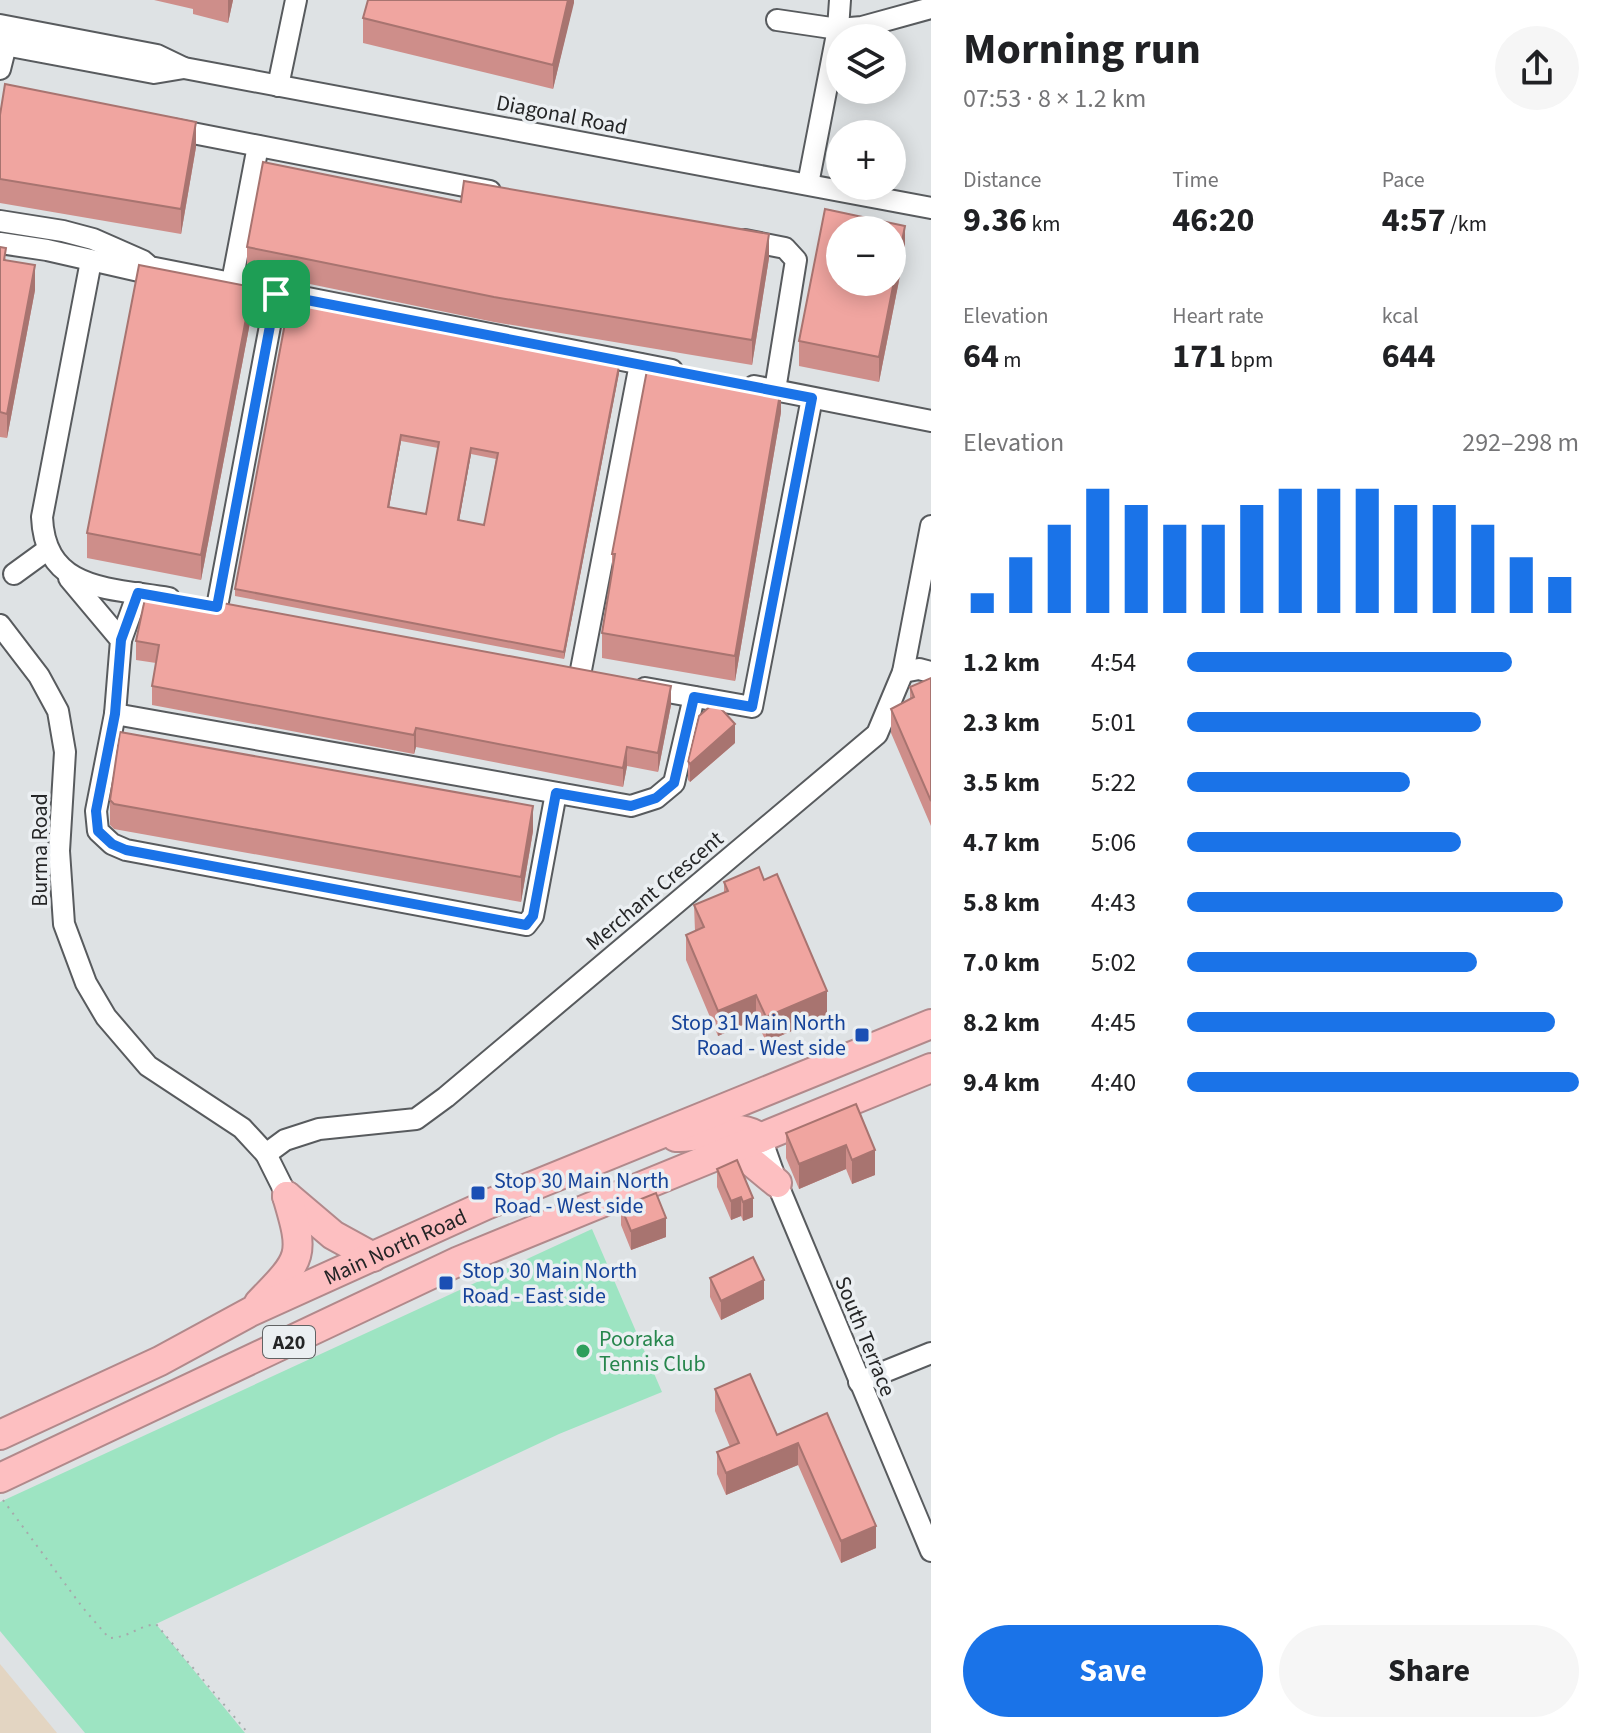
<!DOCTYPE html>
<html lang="en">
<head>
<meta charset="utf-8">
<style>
	body { margin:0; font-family:"Source Sans 3",sans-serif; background:#f6f6f6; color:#202124; height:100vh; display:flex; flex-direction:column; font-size:30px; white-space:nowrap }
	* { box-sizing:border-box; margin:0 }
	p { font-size:26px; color:#757577 }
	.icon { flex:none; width:44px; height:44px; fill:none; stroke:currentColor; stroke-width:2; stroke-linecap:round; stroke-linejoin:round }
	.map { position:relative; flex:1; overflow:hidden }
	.panel { display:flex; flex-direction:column; background:#fff; width:680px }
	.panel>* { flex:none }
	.fabs { position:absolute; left:826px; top:24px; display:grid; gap:16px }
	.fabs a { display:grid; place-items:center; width:80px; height:80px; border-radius:50%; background:#fff; box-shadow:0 4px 20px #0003; font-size:40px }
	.pin { position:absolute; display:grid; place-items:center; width:68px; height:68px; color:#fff; margin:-34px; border-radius:16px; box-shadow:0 4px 12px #0006 }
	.round { display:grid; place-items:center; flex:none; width:84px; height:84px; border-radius:42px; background:#f6f6f6 }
	.overview { display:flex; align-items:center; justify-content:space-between; height:136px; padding:0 32px }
	h1 { font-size:44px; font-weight:700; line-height:60px }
	.stats { display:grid; grid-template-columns:repeat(3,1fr); gap:12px; height:136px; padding:8px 32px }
	.stats div { display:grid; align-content:center }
	.stats b { font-size:34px; font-weight:700 }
	.stats small { font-size:22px; font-weight:400 }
	.stats p { font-size:22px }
	.chart { height:224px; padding:16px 32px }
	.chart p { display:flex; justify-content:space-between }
	.chart svg { width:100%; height:144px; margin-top:8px; stroke:#1a73e8; stroke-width:6 }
	.button { display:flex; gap:16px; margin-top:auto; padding:16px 32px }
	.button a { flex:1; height:92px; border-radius:48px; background:#1a73e8; color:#fff; font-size:32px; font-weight:700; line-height:92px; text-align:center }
	.button a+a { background:#f6f6f6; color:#202124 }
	ul { padding:0 32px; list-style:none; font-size:26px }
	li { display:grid; grid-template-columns:128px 96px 1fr; align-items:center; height:60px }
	li i { height:20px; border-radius:10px; background:#1a73e8 }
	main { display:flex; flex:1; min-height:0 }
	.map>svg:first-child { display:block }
	.industrial { fill:#e3d5c2 }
	.green { fill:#9de4c2 }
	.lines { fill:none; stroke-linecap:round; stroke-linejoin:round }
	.minor-casing { stroke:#585b5e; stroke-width:24 }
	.highway-casing { stroke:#b1898b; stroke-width:32 }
	.path { stroke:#a6a9ab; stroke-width:2; stroke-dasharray:2 6; stroke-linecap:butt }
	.minor { stroke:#fff; stroke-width:20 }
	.highway { stroke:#fdbfc1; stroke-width:28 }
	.wall { fill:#ce8e8a; fill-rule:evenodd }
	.shaded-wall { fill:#a87470 }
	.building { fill:#f0a5a0; stroke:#a87470; stroke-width:2; fill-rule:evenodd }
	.route-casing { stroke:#fff; stroke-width:16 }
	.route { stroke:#1a73e8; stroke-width:10 }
	.transit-dot { fill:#1a4fb4; stroke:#ebeff2; stroke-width:3 }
	.leisure-dot { fill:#2e9e5b; stroke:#ebeff2; stroke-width:3 }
	.labels { text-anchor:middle; stroke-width:7; stroke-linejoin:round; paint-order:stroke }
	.shield { fill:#ebeff2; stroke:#606263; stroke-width:2 }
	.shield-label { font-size:20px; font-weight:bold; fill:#242526 }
	.street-label { font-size:22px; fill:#242526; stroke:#ebeff2 }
	.transit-label { font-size:22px; fill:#164399; stroke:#ebeff2; text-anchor:start }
	.leisure-label { font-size:22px; fill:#27864d; stroke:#ebeff2; text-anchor:start }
</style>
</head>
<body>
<main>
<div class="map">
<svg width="931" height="1733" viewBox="0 0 931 1733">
	<rect width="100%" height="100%" fill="#dee2e4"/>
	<path class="industrial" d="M 0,1664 L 57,1733 L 0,1733 Z"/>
	<path class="green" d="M 592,1229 L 662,1392 L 559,1434 L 156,1624 L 245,1733 L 85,1733 L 0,1631 L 0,1502 Z"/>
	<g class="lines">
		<g class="minor-casing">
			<g id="minor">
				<path d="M 777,20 L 838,29 L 862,27 L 931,8"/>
				<path d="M 0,25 L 157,55 L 184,68 L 931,208"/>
				<path d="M 0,44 L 154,73 L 184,68"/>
				<path d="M 0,69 L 6,45"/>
				<path d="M 278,86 L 296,0"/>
				<path d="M 172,129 L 490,191"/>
				<path d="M 808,184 L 838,29 L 840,0"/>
				<path d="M 0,221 L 63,231 L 93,239 L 143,261 L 150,267 L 672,370"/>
				<path d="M 745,240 L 785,248 L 796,260 L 775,390"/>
				<path d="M 0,243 L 47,250 L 139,271 L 150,267"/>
				<path d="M 91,261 L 42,517 C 45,592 111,588 169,598"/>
				<path d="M 232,282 L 258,146"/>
				<path d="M 754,386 L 931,421"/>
				<path d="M 14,574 L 47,550"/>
				<path d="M 69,578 L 121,640 L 115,714 L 96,811 L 98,831 L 112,844 L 126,850 L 526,925 L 533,916 L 556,793"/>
				<path d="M 217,607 L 276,294"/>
				<path d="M 0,625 L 39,676 L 58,711 L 65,752 L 59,851 L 64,924 L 86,983 L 106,1017 L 148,1066 L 242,1128 L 266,1154 L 287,1196"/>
				<path d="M 121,640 L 138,593"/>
				<path d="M 903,672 L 919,669 L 931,672"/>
				<path d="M 580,675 L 640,364"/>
				<path d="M 645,688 L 752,707 L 812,398"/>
				<path d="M 115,714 L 631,806 L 656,798 L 674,783 L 694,697"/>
				<path d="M 761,1138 L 777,1183 L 931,1551"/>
				<path d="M 266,1154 L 285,1140 L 319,1129 L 416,1119 L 446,1097 L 877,734 L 903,672 L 931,526"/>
				<path d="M 859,1382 L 931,1353"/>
			</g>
		</g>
		<g class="highway-casing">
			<g id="highway">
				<path d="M 676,1137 C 706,1139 733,1119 761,1138"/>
				<path d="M 730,1150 L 743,1155 L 777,1183"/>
				<path d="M 287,1196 L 333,1235 L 373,1257"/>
				<path d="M 259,1303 C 303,1258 305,1256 287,1196"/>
				<path id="s1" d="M 0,1435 L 160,1361 L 250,1312 L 486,1205 L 931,1024"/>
				<path d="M 0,1478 L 459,1261 L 931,1068"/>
			</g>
		</g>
		<path class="path" d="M 3,1500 L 83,1608 L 109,1638 C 128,1638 138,1626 156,1624 L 248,1733"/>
		<use href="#minor" class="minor"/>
		<use href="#highway" class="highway"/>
	</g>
	<g class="wall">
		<path d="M 154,0 L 233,0 L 228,23 L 193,14 L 193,9 Z"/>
		<path d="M 574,0 L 553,89 L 363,43 L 363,18 Z"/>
		<path d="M 0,115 L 196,147 L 181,234 L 0,203 Z"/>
		<path d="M 461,202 L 769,258 L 752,365 L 494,322 L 247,271 L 247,247 Z"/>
		<path d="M 0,247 L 6,260 L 35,290 L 7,438 L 0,437 Z"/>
		<path d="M 905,250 L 879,382 L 799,366 L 799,341 Z"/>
		<path d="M 289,302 L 619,373 L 564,659 L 235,596 L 235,589 ZM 401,441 L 438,448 L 426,514 L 389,507 ZM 471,454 L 496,459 L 484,525 L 459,520 Z"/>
		<path d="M 252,312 L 201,580 L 87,558 L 87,533 Z"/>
		<path d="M 781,412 L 735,681 L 602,658 L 602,633 L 612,572 L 612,554 Z"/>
		<path d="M 136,641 L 671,705 L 658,772 L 627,766 L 623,787 L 416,747 L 414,754 L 152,705 L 152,686 L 156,663 L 136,660 Z"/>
		<path d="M 931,678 L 931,826 L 891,733 L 891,709 L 910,700 L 910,687 Z"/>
		<path d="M 735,743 L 690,782 L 688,780 L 688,761 Z"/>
		<path d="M 110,800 L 533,831 L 521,902 L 114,829 L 110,825 Z"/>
		<path d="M 724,882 L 827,1016 L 766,1042 L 756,1019 L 718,1036 L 686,960 L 686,935 L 695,931 L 694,905 L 724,893 Z"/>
		<path d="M 856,1104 L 875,1175 L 852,1184 L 846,1169 L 799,1189 L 786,1158 L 786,1133 Z"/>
		<path d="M 737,1160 L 753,1217 L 743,1221 L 741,1216 L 731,1220 L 717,1187 L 717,1169 Z"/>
		<path d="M 621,1207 L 666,1237 L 631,1250 L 621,1225 Z"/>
		<path d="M 710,1278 L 764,1299 L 721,1320 L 710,1297 Z"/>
		<path d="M 715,1389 L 777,1435 L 827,1413 L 876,1548 L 841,1563 L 798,1465 L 726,1495 L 717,1474 L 717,1452 L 730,1447 L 715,1411 Z"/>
	</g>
	<g class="shaded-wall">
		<path d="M 228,0 L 233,0 L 228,23 Z"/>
		<path d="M 568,0 L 574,0 L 574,3 L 553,89 L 553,65 Z"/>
		<path d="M 196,122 L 196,147 L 181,234 L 181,209 Z"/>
		<path d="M 905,226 L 905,250 L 879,382 L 879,357 Z"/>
		<path d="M 769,234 L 769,258 L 752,365 L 752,340 Z"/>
		<path d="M 35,265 L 35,290 L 7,438 L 7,414 Z"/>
		<path d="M 252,287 L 252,312 L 201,580 L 201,555 Z"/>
		<path d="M 619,366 L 619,373 L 564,659 L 564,652 Z"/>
		<path d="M 781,388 L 781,412 L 735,681 L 735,656 Z"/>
		<path d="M 401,435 L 401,441 L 388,513 L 388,507 Z"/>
		<path d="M 471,448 L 471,454 L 458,527 L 458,520 Z"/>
		<path d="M 671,686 L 671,705 L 658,772 L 658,753 Z"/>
		<path d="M 735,724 L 735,743 L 690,782 L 690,764 Z"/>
		<path d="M 416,728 L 416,747 L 414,754 L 414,735 Z"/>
		<path d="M 627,747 L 627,766 L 623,787 L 623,768 Z"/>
		<path d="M 533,806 L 533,831 L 521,902 L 521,877 Z"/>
		<path d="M 827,991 L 827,1016 L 766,1042 L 766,1017 Z"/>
		<path d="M 756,995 L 756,1019 L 718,1036 L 718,1011 Z"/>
		<path d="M 846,1145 L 846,1169 L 799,1189 L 799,1164 Z"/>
		<path d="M 875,1150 L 875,1175 L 852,1184 L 852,1160 Z"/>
		<path d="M 741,1197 L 741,1216 L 731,1220 L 731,1201 Z"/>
		<path d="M 753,1198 L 753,1217 L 743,1221 L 743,1202 Z"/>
		<path d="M 666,1218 L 666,1237 L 631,1250 L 631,1231 Z"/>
		<path d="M 764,1280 L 764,1299 L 721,1320 L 721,1301 Z"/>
		<path d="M 798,1443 L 798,1465 L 726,1495 L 726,1473 Z"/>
		<path d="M 876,1526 L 876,1548 L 841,1563 L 841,1541 Z"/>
	</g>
	<g class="building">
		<path d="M 368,0 L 568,0 L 553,65 L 363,18 Z"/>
		<path d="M 5,84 L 196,122 L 181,209 L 0,179 L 0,115 Z"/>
		<path d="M 263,162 L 461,202 L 464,181 L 769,234 L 752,340 L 494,297 L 247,247 Z"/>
		<path d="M 825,209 L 905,226 L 879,357 L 799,341 ZM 840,230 L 892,230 L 892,282 L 840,282 Z"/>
		<path d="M 0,247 L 6,248 L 4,260 L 35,265 L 7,414 L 0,412 Z"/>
		<path d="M 139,265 L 252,287 L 201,555 L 87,533 Z"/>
		<path d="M 289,302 L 619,366 L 564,652 L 235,589 ZM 401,435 L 439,442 L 426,514 L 388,507 ZM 471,448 L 498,453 L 484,525 L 458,520 Z"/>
		<path d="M 648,365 L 781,388 L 735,656 L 602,633 L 615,554 L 612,554 Z"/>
		<path d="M 147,589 L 671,686 L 658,753 L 627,747 L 623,768 L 416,728 L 414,735 L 152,686 L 159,645 L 136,641 Z"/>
		<path d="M 931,678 L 931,801 L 891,709 L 914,697 L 910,687 Z"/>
		<path d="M 715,702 L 735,724 L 690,764 L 688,761 L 699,716 Z"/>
		<path d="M 120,732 L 533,806 L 521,877 L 114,804 L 110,800 Z"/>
		<path d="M 759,867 L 764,880 L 777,874 L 827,991 L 766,1017 L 756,995 L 718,1011 L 686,935 L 704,927 L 694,905 L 728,891 L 724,882 Z"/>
		<path d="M 856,1104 L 875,1150 L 852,1160 L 846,1145 L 799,1164 L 786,1133 Z"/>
		<path d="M 737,1160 L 753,1198 L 743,1202 L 741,1197 L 731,1201 L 717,1169 Z"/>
		<path d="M 656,1193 L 666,1218 L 631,1231 L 621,1207 Z"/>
		<path d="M 753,1257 L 764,1280 L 721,1301 L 710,1278 Z"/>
		<path d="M 750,1374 L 777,1435 L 827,1413 L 876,1526 L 841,1541 L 798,1443 L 726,1473 L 717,1452 L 739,1443 L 715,1389 Z"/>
	</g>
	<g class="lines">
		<g class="route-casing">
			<path id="route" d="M 276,294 L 812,398 L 752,707 L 694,697 L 674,783 L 656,798 L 631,806 L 556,793 L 533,916 L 526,925 L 126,850 L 112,844 L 98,831 L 96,811 L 115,714 L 121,640 L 138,593 L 217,607 Z"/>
		</g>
		<use href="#route" class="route"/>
	</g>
	<g class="transit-dot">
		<rect x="854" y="1027" width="16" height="16" rx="4"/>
		<rect x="470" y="1185" width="16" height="16" rx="4"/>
		<rect x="438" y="1275" width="16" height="16" rx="4"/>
	</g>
	<circle class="leisure-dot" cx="583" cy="1351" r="8"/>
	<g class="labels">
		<rect class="shield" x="263" y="1326" width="52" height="32" rx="6"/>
		<g class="shield-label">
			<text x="289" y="1349">A20</text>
		</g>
		<g class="street-label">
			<text transform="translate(562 114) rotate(11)" y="8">Diagonal Road</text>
			<text transform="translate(39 850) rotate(-90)" y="8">Burma Road</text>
			<text transform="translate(654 890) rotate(-40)" y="8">Merchant Crescent</text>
			<text dy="8" stroke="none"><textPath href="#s1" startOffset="438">Main North Road</textPath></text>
			<text transform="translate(866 1336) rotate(68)" y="8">South Terrace</text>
		</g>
		<g class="transit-label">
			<text x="846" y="1030" text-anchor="end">Stop 31 Main North<tspan x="846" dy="25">Road - West side</tspan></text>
			<text x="494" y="1188">Stop 30 Main North<tspan x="494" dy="25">Road - West side</tspan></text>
			<text x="462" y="1278">Stop 30 Main North<tspan x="462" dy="25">Road - East side</tspan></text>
		</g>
		<g class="leisure-label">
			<text x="599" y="1346">Pooraka<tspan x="599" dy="25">Tennis Club</tspan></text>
		</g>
	</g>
</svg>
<div class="fabs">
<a><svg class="icon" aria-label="layers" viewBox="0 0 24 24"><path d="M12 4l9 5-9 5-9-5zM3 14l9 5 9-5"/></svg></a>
<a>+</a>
<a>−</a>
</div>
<div class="pin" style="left:276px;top:294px;background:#1e9e55"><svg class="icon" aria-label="arrive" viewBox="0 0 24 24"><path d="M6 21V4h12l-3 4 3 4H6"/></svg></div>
</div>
<section class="panel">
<div class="overview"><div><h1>Morning run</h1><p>07:53 · 8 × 1.2 km</p></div><a class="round"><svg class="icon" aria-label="share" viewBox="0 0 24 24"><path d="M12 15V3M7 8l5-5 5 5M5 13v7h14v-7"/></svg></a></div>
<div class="stats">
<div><p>Distance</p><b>9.36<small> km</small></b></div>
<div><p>Time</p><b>46:20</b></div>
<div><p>Pace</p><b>4:57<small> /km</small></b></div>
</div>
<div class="stats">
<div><p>Elevation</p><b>64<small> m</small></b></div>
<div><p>Heart rate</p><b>171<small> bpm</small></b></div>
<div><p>kcal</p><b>644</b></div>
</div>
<div class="chart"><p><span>Elevation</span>292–298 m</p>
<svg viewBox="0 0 160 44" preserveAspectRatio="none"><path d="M5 44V38M15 44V27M25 44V17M35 44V6M45 44V11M55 44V17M65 44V17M75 44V11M85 44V6M95 44V6M105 44V6M115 44V11M125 44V11M135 44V17M145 44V27M155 44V33"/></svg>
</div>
<ul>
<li><b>1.2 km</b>4:54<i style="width:83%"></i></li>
<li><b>2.3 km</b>5:01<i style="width:75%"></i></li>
<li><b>3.5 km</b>5:22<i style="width:57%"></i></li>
<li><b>4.7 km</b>5:06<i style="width:70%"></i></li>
<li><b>5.8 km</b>4:43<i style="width:96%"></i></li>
<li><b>7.0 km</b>5:02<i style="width:74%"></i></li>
<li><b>8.2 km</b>4:45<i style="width:94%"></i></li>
<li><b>9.4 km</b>4:40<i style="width:100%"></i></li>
</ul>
<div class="button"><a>Save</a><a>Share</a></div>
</section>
</main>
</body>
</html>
